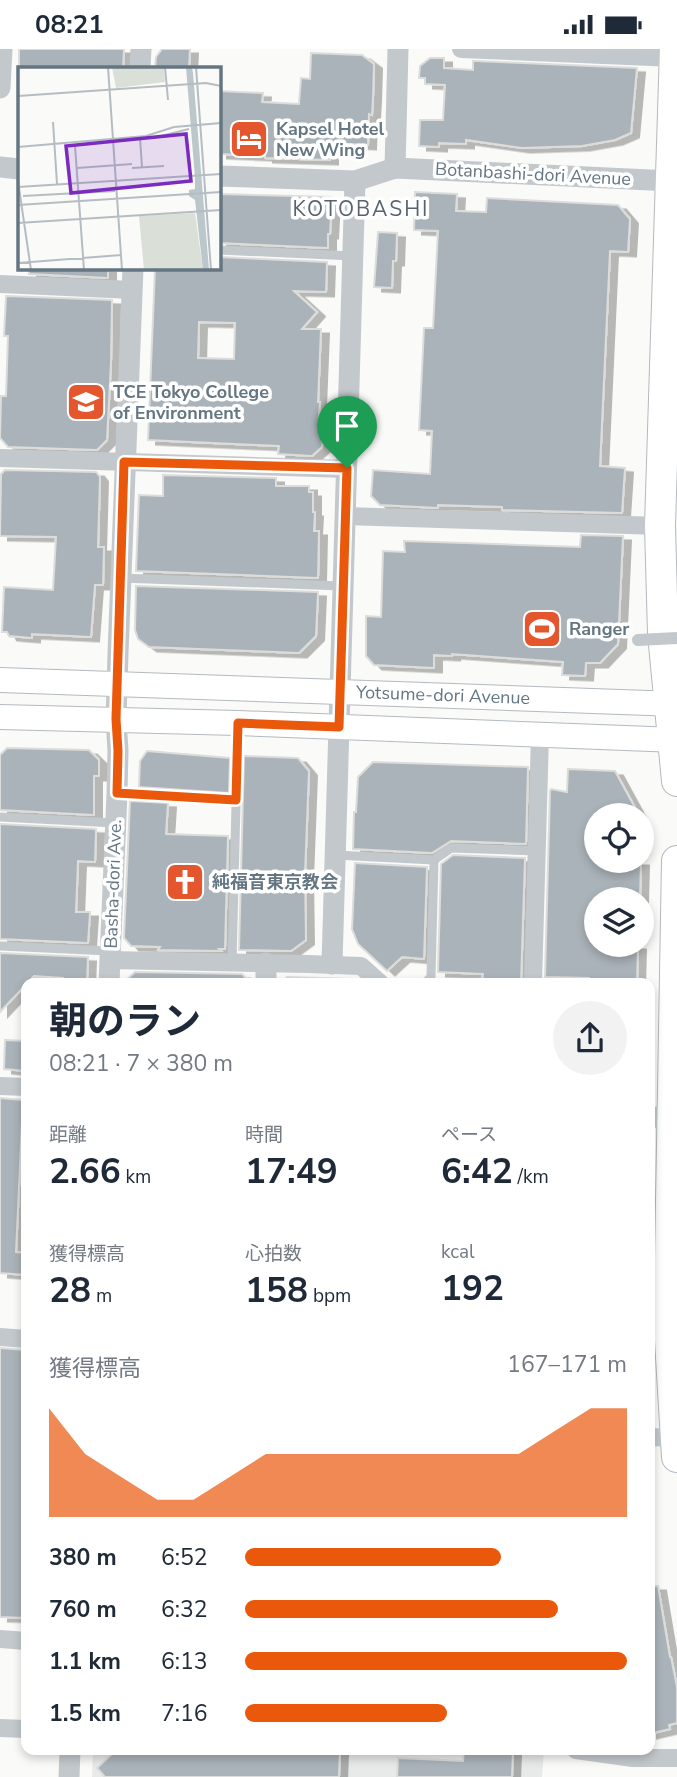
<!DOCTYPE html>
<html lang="ja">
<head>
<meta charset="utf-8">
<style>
	body { margin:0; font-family:"Nunito Sans","Noto Sans JP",sans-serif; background:#f2f2f3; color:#1f2937; height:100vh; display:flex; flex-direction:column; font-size:26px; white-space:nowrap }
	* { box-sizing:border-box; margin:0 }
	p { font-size:23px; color:#747a83 }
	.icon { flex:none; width:38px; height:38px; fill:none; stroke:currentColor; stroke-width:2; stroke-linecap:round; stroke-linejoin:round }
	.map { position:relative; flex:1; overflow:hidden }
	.drawer { position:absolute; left:21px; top:929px; width:634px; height:777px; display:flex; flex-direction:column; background:#fff; border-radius:14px; box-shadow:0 4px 10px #0003 }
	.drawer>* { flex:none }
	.controls { position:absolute; left:584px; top:754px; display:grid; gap:14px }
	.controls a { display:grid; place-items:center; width:70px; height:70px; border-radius:50%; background:#fff; box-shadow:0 4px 10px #0003; font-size:35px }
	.pin { position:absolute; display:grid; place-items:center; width:60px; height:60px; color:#fff; margin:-72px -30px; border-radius:50% 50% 50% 0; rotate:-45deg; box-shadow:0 0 7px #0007 }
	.pin .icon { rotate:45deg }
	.round { display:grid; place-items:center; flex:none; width:74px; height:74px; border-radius:37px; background:#f2f2f3 }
	.summary { display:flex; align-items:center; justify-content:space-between; height:119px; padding:0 28px }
	h1 { font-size:38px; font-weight:700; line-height:52px }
	.stats { display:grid; grid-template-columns:repeat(3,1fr); gap:10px; height:119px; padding:7px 28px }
	.stats div { display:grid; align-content:center }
	.stats b { font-size:35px; font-weight:700 }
	.stats small { font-size:19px; font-weight:400 }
	.stats p { font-size:19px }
	.chart { height:196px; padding:14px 28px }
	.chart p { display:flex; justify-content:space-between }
	.chart svg { width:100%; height:126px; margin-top:7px; fill:#ea580c; opacity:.7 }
	ul { padding:0 28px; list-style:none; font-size:23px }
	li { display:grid; grid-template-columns:112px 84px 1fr; align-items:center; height:52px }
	li i { height:18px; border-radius:9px; background:#ea580c }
	.status { display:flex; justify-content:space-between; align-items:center; height:49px; padding:0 35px; background:#fff; direction:ltr }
	.status svg { height:19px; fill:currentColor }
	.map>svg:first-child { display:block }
	.built { fill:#e8e9e9 }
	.green { fill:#dadfd7 }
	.building { fill:#aab3b9; stroke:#dcdcda; stroke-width:2; fill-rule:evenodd; filter:url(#shadow) }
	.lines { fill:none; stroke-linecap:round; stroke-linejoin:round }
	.secondary-casing { stroke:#b3babf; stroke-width:26 }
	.trunk-casing { stroke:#b4b9bd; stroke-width:32 }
	.service { stroke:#c3c8cc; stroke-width:9 }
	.minor { stroke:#c3c8cc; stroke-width:18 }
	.tertiary { stroke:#c3c8cc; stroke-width:21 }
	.secondary { stroke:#fff; stroke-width:24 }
	.trunk { stroke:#fff; stroke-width:30 }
	.pedestrian-bridge { stroke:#c3c8cc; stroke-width:12 }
	.route-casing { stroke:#fff; stroke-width:14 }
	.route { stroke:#ea580c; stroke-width:9 }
	.labels { text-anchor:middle; stroke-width:7; stroke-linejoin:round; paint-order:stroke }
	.poi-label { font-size:18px; font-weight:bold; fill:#657683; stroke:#fff; text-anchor:start }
	.street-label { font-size:18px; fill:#657683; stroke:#fff }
	.quarter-label { font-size:21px; letter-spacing:2px; fill:#57646e; stroke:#fff }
	.inset-road { fill:none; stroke:#b5bdc2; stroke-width:2 }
	.view { fill:#7b2cbf; fill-opacity:0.15; stroke:#7b2cbf; stroke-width:3.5 }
	.inset-edge { fill:none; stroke:#657683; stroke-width:3.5 }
</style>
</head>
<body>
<div class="status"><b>08:21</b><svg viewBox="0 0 49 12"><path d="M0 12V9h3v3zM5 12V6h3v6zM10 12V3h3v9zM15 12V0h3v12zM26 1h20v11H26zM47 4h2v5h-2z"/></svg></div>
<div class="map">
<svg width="677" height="1728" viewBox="0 0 677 1728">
	<defs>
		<filter id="shadow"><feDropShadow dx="8" dy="4.5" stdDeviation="0" flood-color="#0004"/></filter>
	</defs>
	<rect width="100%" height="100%" fill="#fafaf8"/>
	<path class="built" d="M 93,1701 L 544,1701 L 542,1728 L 92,1728 Z"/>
	<path class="green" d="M 287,927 L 348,929 L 364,934 L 279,934 Z"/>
	<g class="building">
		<path d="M 19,0 L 124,0 L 123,19 L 19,19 Z"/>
		<path d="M 162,0 L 190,0 L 189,19 L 155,19 L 156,8 Z"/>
		<path d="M 311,4 L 362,6 L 374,15 L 373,48 L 372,66 L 369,65 L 368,96 L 330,94 L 330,111 L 265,109 L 265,107 L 219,105 L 219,42 L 263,44 L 262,53 L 299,55 L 301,29 L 310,30 Z"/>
		<path d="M 430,9 L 444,9 L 444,19 L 473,21 L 473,12 L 476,12 L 637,19 L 631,84 L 615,91 L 582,97 L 522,99 L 466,91 L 466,95 L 439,94 L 439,98 L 419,97 L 420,71 L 443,71 L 445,36 L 425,35 L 425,29 L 419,29 L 420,17 Z"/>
		<path d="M 415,143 L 457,145 L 456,162 L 486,163 L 487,149 L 618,156 L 630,170 L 628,203 L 610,202 L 600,417 L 625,419 L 622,464 L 502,461 L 502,458 L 438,456 L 438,459 L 380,456 L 371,447 L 373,421 L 430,425 L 432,382 L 419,381 L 424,279 L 433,279 L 438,182 L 414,181 Z"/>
		<path d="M 219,145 L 332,148 L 330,185 L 328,185 L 328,199 L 219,194 Z"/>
		<path d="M 378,183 L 397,184 L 396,212 L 393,212 L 392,239 L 374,238 Z"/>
		<path d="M 219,208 L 327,213 L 326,243 L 294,242 L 317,263 L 302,280 L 321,280 L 318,353 L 320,353 L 318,379 L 323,379 L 322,398 L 312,407 L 278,405 L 279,397 L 148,391 L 155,219 L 219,219 ZM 199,273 L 235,274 L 234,310 L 198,309 Z"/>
		<path d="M 29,219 L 108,219 L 108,229 L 29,225 Z"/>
		<path d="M 6,247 L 112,251 L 111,313 L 107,391 L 97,401 L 8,398 L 0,389 L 1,347 L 6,347 L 8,287 L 4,287 Z"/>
		<path d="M 5,421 L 96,423 L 100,428 L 98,498 L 104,498 L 103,536 L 95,536 L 91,588 L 32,585 L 32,589 L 9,587 L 7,583 L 2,583 L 4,538 L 53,541 L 56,488 L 0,487 L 1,425 Z"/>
		<path d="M 163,426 L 276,429 L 276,437 L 309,437 L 309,443 L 313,443 L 313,463 L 315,463 L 314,482 L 319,482 L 318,529 L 136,522 L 139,446 L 163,447 Z"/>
		<path d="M 581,486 L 623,487 L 618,595 L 600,614 L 586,614 L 585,627 L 562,626 L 563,613 L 452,605 L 452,607 L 434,606 L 434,619 L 374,616 L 366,607 L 366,567 L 381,568 L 383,502 L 405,503 L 404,492 L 580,498 Z"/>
		<path d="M 136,537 L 318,543 L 316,587 L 299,604 L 149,598 L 138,590 L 135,581 Z"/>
		<path d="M 7,699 L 89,701 L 99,711 L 99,727 L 94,727 L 94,766 L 0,761 L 0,706 Z"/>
		<path d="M 147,702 L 230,709 L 229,744 L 139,738 L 140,712 Z"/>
		<path d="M 244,707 L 298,709 L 309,722 L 305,825 L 306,891 L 291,902 L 239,901 Z"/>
		<path d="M 373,713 L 528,718 L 526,795 L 451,792 L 432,804 L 353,800 L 354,763 L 356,763 L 358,728 Z"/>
		<path d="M 568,720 L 615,722 L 639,766 L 597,766 L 597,812 L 641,812 L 640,850 L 597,850 L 597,896 L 638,896 L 637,934 L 589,934 L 589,929 L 545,928 L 550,742 L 551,740 L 567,743 Z"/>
		<path d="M 130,752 L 168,754 L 166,785 L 228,787 L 225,900 L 219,900 L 221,902 L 158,901 L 160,898 L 131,897 L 124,889 Z"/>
		<path d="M 0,775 L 96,780 L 95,813 L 78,812 L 76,863 L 90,863 L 88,894 L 0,890 Z"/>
		<path d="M 453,806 L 525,809 L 521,934 L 482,934 L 483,925 L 438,923 L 441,815 Z"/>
		<path d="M 355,814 L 427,818 L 424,910 L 402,908 L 387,922 L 358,895 L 352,880 Z"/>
		<path d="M 0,904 L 88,908 L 87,934 L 63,934 L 63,929 L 34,927 L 0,963 Z"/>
		<path d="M 135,923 L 242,925 L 251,934 L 123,934 Z"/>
		<path d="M 5,991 L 26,992 L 26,1022 L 4,1020 Z"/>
		<path d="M 0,1049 L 23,1051 L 16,1203 L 26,1204 L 26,1226 L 0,1224 Z"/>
		<path d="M 0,1299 L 26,1301 L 26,1569 L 0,1568 Z"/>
		<path d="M 649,1537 L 658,1537 L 670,1608 L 671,1608 L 677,1638 L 677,1674 L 669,1676 L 670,1680 L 649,1685 Z"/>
		<path d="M 116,1701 L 340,1701 L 339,1728 L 105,1728 L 97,1719 Z"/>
		<path d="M 464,1701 L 513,1701 L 512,1728 L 397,1728 L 398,1709 L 463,1712 Z"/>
	</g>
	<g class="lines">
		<g class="secondary-casing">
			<g id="secondary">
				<path d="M 0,631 L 677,655"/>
				<path d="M 0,668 L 238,674 L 677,691"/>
			</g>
		</g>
		<g class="trunk-casing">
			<g id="trunk">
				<path d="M 675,0 L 660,477 L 663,585 L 677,732"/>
				<path d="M 677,812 L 670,1209 L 670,1291 L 677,1408"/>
			</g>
		</g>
		<g class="service">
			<path d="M 219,201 L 353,207"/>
			<path d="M 121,529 L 341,537"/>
			<path d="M 117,744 L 236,751"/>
			<path d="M 0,768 L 115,774"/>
			<path d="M 335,806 L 434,811"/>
			<path d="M 0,897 L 110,902"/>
			<path d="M 232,913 L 238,677"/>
			<path d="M 425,934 L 431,928 L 434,811 L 451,799 L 536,802"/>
		</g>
		<g class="minor">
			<path d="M 461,0 L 675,9"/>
			<path d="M 0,235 L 132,241"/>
			<path d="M 0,409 L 347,420"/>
			<path d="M 345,467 L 660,477"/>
			<path d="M 110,911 L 308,915 L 361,917 L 380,934"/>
			<path d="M 533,934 L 540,686"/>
			<path d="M 0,1037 L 26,1038"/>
			<path d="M 0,1288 L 26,1290"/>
			<path d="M 649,1388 L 675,1389"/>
			<path d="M 0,1590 L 26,1592"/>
			<path d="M 0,1679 L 26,1680"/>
			<path d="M 576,1701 L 633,1709 L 677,1709"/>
		</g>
		<g class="tertiary">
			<path d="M 140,19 L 141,0"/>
			<path d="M 0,39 L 2,0"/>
			<path d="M 0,118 L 19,120"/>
			<path d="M 395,119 L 398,0"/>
			<path d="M 219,127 L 355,132 L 395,119 L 671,132"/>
			<path d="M 332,915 L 355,132"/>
			<path d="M 109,934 L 117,744 L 118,702 L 116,670 L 118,604 L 133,219"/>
			<path d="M 266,934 L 266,914"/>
			<path d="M 649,1068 L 677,1069"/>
			<path d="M 69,1728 L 70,1701"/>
		</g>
		<use href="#secondary" class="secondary"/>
		<use href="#trunk" class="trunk"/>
		<path class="pedestrian-bridge" d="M 638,591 L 677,589"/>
	</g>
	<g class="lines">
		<g class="route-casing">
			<path id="route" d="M 124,413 L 347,419 L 339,678 L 238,674 L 236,751 L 117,744 L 118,702 L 116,670 Z"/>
		</g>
		<use href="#route" class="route"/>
	</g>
	<defs>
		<g id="hotel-square" transform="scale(2.0125)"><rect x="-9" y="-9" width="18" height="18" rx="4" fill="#e4572e" stroke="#fff"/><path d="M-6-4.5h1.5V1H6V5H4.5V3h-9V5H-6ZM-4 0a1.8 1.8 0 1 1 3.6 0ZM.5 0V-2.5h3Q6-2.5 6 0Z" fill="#fff"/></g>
		<g id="school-square" transform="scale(2.0125)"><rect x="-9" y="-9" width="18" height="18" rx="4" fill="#e4572e" stroke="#fff"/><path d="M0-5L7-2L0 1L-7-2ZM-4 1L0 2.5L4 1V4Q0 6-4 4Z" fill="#fff"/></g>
		<g id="stadium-square" transform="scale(2.0125)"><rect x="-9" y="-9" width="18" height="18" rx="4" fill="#e4572e" stroke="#fff"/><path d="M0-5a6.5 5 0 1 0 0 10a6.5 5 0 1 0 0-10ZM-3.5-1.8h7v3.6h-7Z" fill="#fff"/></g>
		<g id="church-square" transform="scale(2.0125)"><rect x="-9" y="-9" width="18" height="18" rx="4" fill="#e4572e" stroke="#fff"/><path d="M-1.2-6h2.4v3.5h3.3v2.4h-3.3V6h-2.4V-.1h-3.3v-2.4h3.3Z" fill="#fff"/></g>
	</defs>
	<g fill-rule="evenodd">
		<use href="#hotel-square" x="249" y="90"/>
		<use href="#school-square" x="86" y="353"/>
		<use href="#stadium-square" x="542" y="580"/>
		<use href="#church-square" x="185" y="833"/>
	</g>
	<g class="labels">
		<g class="poi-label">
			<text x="276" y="86">Kapsel Hotel<tspan x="276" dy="21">New Wing</tspan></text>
			<text x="113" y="349">TCE Tokyo College<tspan x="113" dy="21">of Environment</tspan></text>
			<text x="569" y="586">Ranger</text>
			<text x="212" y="839">純福音東京教会</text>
		</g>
		<g class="street-label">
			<text transform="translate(533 125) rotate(3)" y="6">Botanbashi-dori Avenue</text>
			<text transform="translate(443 646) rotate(2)" y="6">Yotsume-dori Avenue</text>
			<text transform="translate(113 835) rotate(-88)" y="6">Basha-dori Ave.</text>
		</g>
		<g class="quarter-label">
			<text x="361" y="167">KOTOBASHI</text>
		</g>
	</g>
	<g transform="translate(18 18)">
		<rect width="203" height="203" fill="#fafaf8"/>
		<path d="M 94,0 L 146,0 L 147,15 L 98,21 ZM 177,146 L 185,203 L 126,203 L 121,149 Z" fill="#dadfd7"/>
		<path d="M 168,0 L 174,0 L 175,6 L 191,203 L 185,203 L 177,133 L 171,129 L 171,123 L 177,122 L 177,111 Z" fill="#bbc7cb"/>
		<path class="inset-road" d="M 90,0 L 104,203M 147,0 L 150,33M 178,0 L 193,203M 0,29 L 188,16 L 203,19M 35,55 L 39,117M 122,71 L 124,100M 135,71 L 171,62M 57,79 L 66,203M 0,80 L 128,69 L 156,60 L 203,56M 59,101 L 114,97M 114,101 L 146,99M 0,114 L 13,203M 0,120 L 203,107M 5,129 L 97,124M 0,138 L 203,125M 0,156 L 203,143M 0,196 L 103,188"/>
		<path class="view" d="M 168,67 L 173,114 L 53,126 L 48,79 Z"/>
		<rect width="203" height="203" class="inset-edge"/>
	</g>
</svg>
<div class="controls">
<a><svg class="icon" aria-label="locate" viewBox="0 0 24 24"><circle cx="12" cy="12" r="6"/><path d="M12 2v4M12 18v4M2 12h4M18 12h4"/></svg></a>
<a><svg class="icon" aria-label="layers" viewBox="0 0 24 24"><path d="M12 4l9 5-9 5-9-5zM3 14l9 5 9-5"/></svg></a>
</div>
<div class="pin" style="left:347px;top:419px;background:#1e9e55"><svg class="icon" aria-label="arrive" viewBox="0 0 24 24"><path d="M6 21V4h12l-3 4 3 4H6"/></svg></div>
<section class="drawer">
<div class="summary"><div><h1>朝のラン</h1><p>08:21 · 7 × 380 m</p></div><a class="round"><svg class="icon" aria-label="share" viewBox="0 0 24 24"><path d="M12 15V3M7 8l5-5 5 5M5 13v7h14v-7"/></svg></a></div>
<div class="stats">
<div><p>距離</p><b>2.66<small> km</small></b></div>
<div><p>時間</p><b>17:49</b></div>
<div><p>ペース</p><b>6:42<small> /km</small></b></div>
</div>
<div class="stats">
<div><p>獲得標高</p><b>28<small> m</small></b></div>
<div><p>心拍数</p><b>158<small> bpm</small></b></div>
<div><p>kcal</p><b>192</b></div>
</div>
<div class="chart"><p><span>獲得標高</span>167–171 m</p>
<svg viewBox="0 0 160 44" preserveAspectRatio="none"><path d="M0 44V6L10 22L20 30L30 38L40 38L50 30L60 22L70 22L80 22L90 22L100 22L110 22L120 22L130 22L140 14L150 6L160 6V44z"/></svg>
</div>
<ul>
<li><b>380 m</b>6:52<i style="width:67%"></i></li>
<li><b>760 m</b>6:32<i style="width:82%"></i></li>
<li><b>1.1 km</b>6:13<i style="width:100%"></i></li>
<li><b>1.5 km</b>7:16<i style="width:53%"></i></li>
</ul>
</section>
</div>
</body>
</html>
